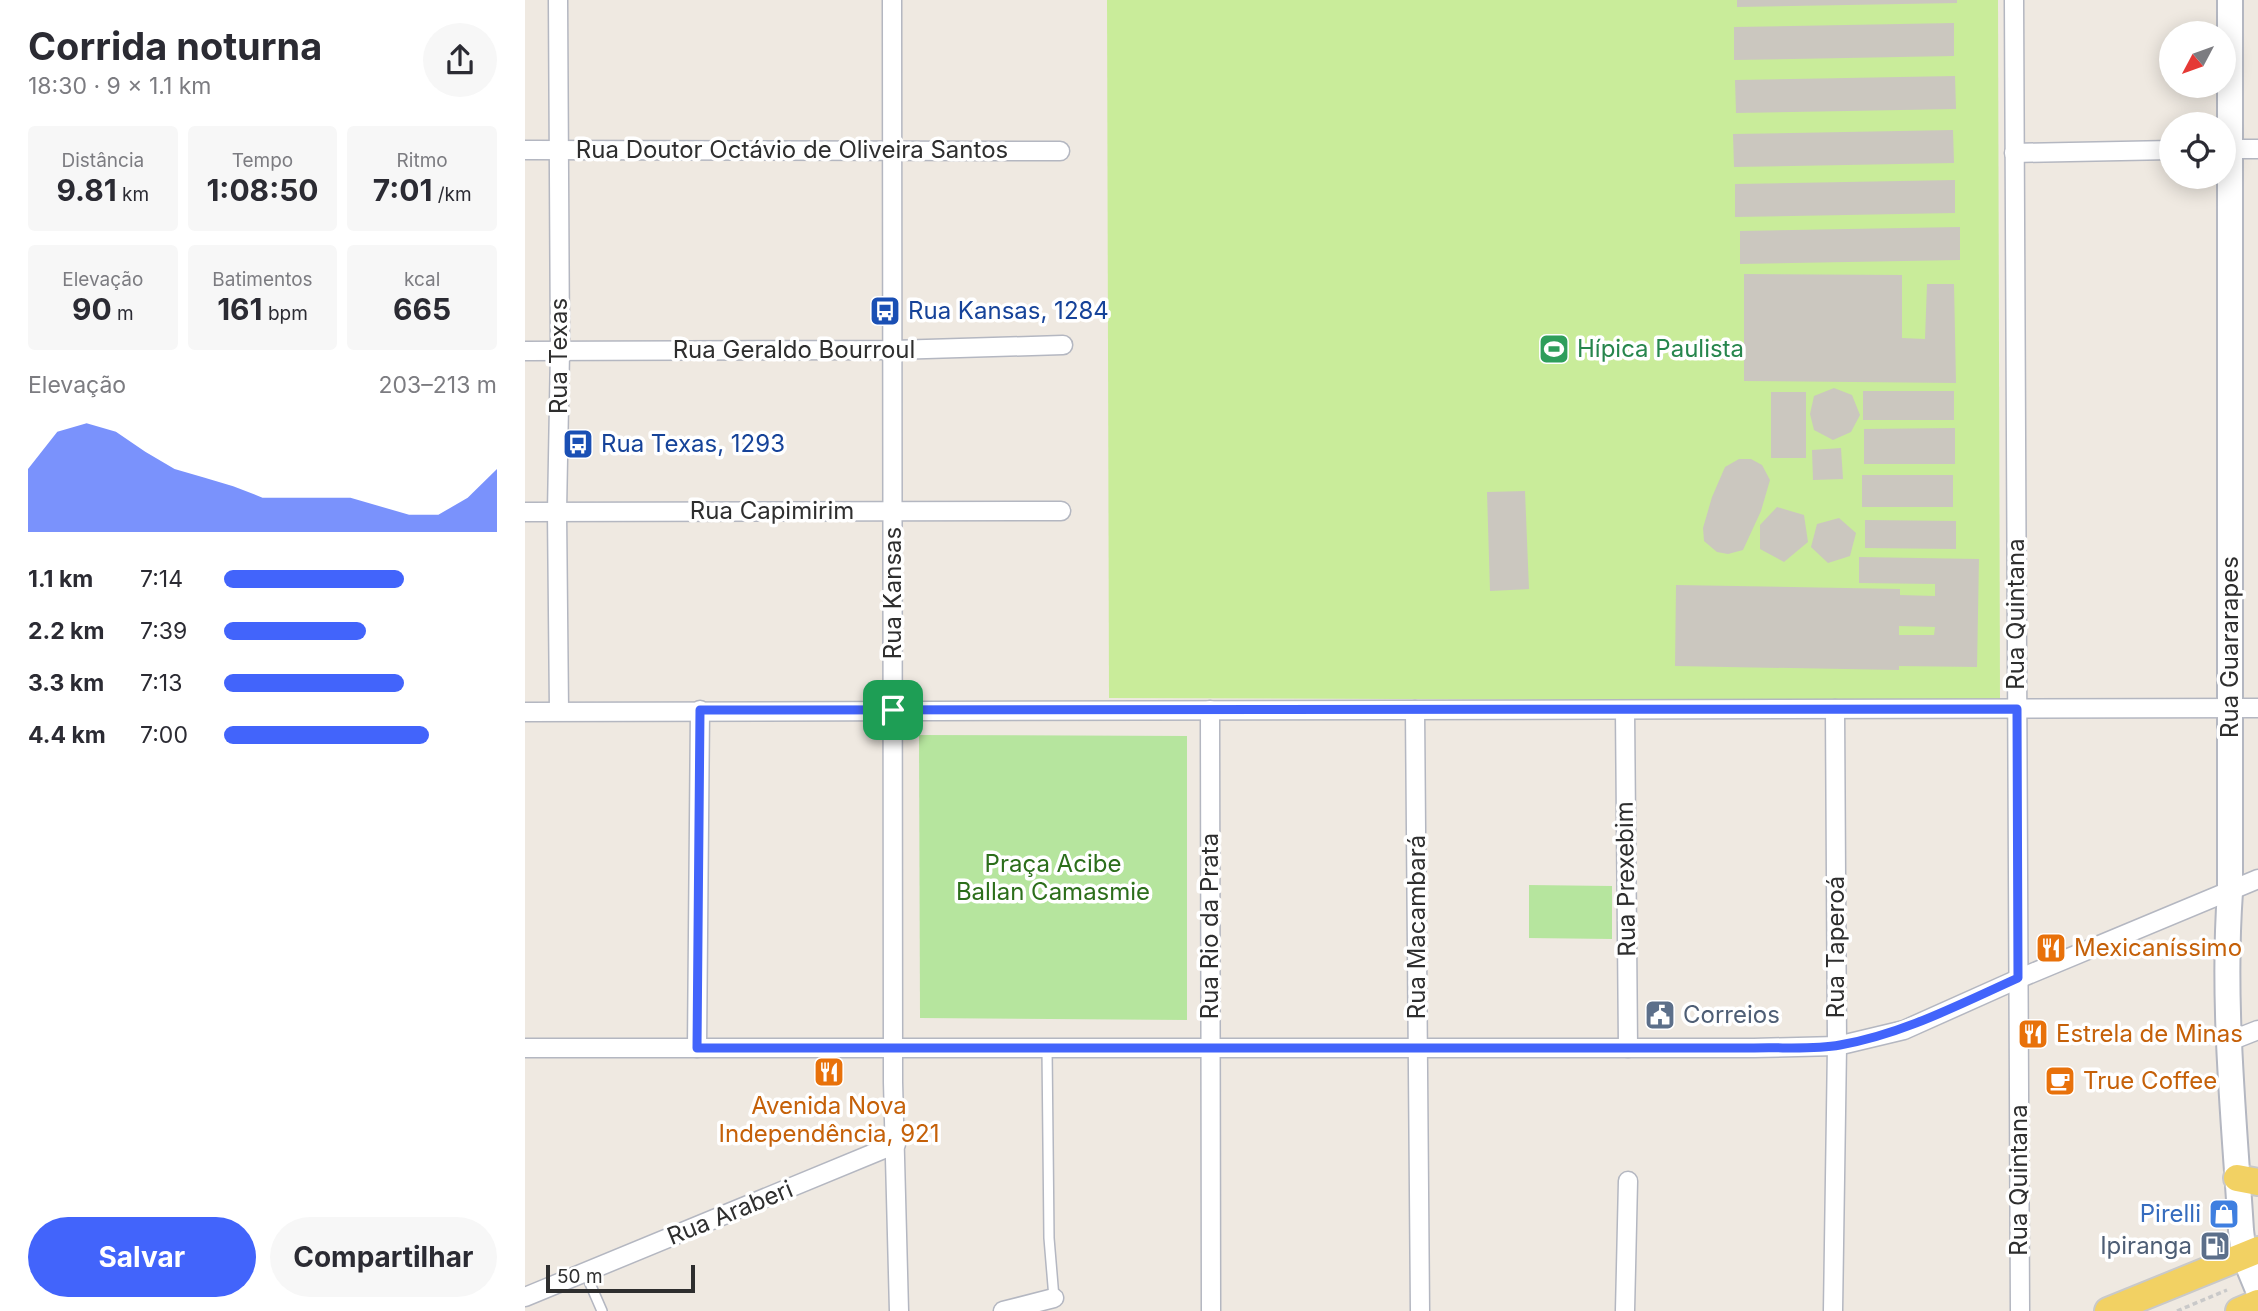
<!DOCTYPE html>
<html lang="pt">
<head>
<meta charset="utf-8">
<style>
	body { margin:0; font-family:Inter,sans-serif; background:#f7f7f7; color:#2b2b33; height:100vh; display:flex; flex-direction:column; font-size:26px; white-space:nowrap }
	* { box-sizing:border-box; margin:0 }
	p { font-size:23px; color:#7c7c81 }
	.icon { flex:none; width:38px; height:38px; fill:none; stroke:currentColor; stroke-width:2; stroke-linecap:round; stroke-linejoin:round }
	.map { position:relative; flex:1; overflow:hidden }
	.drawer { display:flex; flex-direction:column; background:#fff; width:525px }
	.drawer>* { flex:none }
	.needle { width:46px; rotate:229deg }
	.buttons { position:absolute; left:1634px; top:21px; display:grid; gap:14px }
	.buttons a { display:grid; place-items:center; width:77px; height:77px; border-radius:50%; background:#fff; box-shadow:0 4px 18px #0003; font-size:35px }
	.scale { position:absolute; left:21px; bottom:18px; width:149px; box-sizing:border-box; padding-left:7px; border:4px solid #2e2e2e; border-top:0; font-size:19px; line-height:24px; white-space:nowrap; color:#2e2e2e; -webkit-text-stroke:5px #fff; paint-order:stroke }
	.pin { position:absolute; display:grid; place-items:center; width:60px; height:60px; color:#fff; margin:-30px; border-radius:14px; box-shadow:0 4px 10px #0006 }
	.round { display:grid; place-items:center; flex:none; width:74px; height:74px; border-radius:37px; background:#f7f7f7 }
	.head { display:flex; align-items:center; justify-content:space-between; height:119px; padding:0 28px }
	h1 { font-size:38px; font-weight:700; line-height:52px }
	.figures { display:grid; grid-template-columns:repeat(3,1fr); gap:10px; height:119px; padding:7px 28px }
	.figures div { display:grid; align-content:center; border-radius:7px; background:#f7f7f7; text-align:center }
	.figures b { font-size:30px; font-weight:700 }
	.figures small { font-size:19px; font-weight:400 }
	.figures p { font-size:19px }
	.chart { height:196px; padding:14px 28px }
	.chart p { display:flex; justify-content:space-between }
	.chart svg { width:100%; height:126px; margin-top:7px; fill:#4264fb; opacity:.7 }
	.primary-button { display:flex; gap:14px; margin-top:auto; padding:14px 28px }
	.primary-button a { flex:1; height:80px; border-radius:42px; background:#4264fb; color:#fff; font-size:28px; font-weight:700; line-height:80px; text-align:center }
	.primary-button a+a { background:#f7f7f7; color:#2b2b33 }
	ul { padding:0 28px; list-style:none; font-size:23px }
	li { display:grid; grid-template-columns:112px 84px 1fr; align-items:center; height:52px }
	li i { height:18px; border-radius:9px; background:#4264fb }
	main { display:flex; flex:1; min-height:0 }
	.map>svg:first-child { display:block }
	.green { fill:#b6e59e }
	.pitch { fill:#c9ec9a }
	.building { fill:#cbc7bf; fill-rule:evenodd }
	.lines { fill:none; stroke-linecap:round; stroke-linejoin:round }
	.lane-casing { stroke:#b4b7c1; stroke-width:12 }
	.street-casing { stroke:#b4b7c1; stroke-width:21 }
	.secondary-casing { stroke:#b4b7c1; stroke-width:28 }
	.primary-casing { stroke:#c9c9c9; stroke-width:30 }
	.path { stroke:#c9c9c9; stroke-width:3.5; stroke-dasharray:5 3.5; stroke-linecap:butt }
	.lane { stroke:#fff; stroke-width:9 }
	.street { stroke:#fff; stroke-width:18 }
	.secondary { stroke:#fff; stroke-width:24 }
	.primary { stroke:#f2d163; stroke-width:26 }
	.route-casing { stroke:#fff; stroke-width:14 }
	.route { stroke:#4264fb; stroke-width:9 }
	.labels { text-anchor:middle; stroke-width:7; stroke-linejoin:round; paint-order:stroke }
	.street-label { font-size:24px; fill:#2e2e2e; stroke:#fff }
	.transit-label { font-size:24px; fill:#164399; stroke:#fff; text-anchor:start }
	.leisure-label { font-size:24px; fill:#27864d; stroke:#fff; text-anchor:start }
	.park-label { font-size:24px; fill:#2c6e1b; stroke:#fff }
	.food-label { font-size:24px; fill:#c56008; stroke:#fff; text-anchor:start }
	.service-label { font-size:24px; fill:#4e5e75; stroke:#fff; text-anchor:start }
	.shop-label { font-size:24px; fill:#366cbe; stroke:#fff; text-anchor:end }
</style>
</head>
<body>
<main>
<section class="drawer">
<div class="head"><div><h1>Corrida noturna</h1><p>18:30 · 9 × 1.1 km</p></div><a class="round"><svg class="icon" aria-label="share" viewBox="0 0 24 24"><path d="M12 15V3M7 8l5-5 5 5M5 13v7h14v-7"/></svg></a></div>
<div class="figures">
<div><p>Distância</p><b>9.81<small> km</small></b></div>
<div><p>Tempo</p><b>1:08:50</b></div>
<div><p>Ritmo</p><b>7:01<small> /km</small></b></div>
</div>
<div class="figures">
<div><p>Elevação</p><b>90<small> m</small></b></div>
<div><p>Batimentos</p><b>161<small> bpm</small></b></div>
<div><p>kcal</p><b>665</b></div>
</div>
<div class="chart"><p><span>Elevação</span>203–213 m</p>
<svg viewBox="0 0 160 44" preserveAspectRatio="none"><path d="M0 44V22L10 9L20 6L30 9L40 16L50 22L60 25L70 28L80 32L90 32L100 32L110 32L120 35L130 38L140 38L150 32L160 22V44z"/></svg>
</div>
<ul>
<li><b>1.1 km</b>7:14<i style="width:66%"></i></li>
<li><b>2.2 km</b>7:39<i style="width:52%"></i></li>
<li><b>3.3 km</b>7:13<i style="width:66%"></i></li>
<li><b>4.4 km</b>7:00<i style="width:75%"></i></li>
</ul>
<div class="primary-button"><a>Salvar</a><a>Compartilhar</a></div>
</section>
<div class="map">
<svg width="1733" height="1311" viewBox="0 0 1733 1311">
	<rect width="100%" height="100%" fill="#efe9e1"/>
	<g class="green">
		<path d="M 394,735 L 662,736 L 662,1020 L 395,1018 Z"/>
		<path d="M 1004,885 L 1087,886 L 1087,939 L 1004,938 Z"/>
	</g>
	<path class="pitch" d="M 582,0 L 1473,0 L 1475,701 L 584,698 Z"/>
	<g class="building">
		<path d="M 1212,0 L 1432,0 L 1432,3 L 1212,7 Z"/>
		<path d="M 1429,23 L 1429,56 L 1209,60 L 1209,27 Z"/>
		<path d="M 1430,76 L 1431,109 L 1211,113 L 1210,80 Z"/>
		<path d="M 1428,130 L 1429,163 L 1209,167 L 1208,134 Z"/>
		<path d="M 1430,180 L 1430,213 L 1210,217 L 1210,184 Z"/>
		<path d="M 1435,227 L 1435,260 L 1215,264 L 1215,231 Z"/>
		<path d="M 1219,274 L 1377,275 L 1377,338 L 1400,339 L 1402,284 L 1429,284 L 1431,383 L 1219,381 Z"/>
		<path d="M 1309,388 L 1327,395 L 1335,415 L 1326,432 L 1308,440 L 1289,430 L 1285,414 L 1289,396 Z"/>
		<rect x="1338" y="391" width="91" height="29"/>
		<rect x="1246" y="392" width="35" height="66"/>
		<path d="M 1430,428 L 1430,464 L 1339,464 L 1339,429 Z"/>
		<path d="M 1316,448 L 1318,479 L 1288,480 L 1287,450 Z"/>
		<path d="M 1214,459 L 1226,459 L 1237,465 L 1245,480 L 1236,511 L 1218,550 L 1203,554 L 1192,552 L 1179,541 L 1178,528 L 1187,497 L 1200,467 Z"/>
		<rect x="1337" y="475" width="91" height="32"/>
		<path d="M 1000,491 L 1004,589 L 965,591 L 962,492 Z"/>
		<path d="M 1252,507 L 1279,515 L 1283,542 L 1259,562 L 1235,549 L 1235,525 Z"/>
		<path d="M 1314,518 L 1331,533 L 1325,556 L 1303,563 L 1286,547 L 1292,524 Z"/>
		<path d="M 1340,520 L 1431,521 L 1431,549 L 1340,548 Z"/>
		<path d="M 1334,557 L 1454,559 L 1452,667 L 1374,666 L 1374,670 L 1150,666 L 1151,585 L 1375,589 L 1375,595 L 1410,596 L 1410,584 L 1334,583 ZM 1374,626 L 1410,627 L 1409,635 L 1374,635 Z"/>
	</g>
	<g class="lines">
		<g class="lane-casing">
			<g id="lane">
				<path d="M 522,1048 L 524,1238 L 529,1298"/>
				<path d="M 60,1272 L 77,1311"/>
			</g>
		</g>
		<g class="street-casing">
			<g id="street">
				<path d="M 33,0 L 35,351 L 32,512 L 34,711"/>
				<path d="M 367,0 L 368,1082 L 374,1311"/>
				<path d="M 1489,0 L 1495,1311"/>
				<path d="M 1699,149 L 1733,149"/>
				<path d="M 0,150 L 535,151"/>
				<path d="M 1489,153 L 1647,150"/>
				<path d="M 0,351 L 368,350 L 538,345"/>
				<path d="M 0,512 L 536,511"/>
				<path d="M 685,710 L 686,1311"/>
				<path d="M 890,710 L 895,1311"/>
				<path d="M 1100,710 L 1103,1048"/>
				<path d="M 0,712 L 1733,708"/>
				<path d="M 1705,1041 L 1733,1030"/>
				<path d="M 0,1048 L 1229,1048 L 1312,1046 L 1379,1030 L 1493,979 L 1733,879"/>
				<path d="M 172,1048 L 175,710"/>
				<path d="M 0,1297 L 371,1144"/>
				<path d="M 478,1311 L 529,1298"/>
				<path d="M 1100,1311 L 1103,1181"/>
				<path d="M 1308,1311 L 1312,1046 L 1310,709"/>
			</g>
		</g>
		<g class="secondary-casing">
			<path id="secondary" d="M 1705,0 L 1705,892 C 1697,1004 1709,1118 1716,1230 L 1719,1256 L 1733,1290"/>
		</g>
		<g class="primary-casing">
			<g id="primary">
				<path d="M 1712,1178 L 1733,1182"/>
				<path d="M 1583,1311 L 1733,1250"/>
				<path d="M 1714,1311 L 1733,1303"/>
			</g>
		</g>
		<path class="path" d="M 1652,1311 L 1702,1290"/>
		<use href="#lane" class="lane"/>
		<use href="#street" class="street"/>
		<use href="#secondary" class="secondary"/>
		<use href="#primary" class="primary"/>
	</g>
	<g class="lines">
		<g class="route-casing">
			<path id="route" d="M 1492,709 L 1493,978 C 1435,1004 1378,1034 1315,1045 C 1288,1050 1257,1047 1229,1048 L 172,1048 L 175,710 Z"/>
		</g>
		<use href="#route" class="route"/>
	</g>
	<defs>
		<g id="bus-square" transform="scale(1.575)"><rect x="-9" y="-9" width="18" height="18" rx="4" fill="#1a4fb4" stroke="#fff"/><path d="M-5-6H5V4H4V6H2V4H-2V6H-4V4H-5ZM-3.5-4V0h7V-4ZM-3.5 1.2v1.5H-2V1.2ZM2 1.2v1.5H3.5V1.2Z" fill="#fff"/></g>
		<g id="stadium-square" transform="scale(1.575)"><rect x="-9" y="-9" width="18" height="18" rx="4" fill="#2e9e5b" stroke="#fff"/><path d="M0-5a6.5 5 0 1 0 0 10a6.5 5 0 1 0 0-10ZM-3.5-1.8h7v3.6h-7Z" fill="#fff"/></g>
		<g id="restaurant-square" transform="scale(1.575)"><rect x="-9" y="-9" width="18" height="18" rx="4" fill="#e8710a" stroke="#fff"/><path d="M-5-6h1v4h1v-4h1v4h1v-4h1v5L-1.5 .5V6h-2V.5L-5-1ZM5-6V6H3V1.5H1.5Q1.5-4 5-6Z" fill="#fff"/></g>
		<g id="civic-square" transform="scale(1.575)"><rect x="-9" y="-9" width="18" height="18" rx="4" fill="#5c6f8a" stroke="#fff"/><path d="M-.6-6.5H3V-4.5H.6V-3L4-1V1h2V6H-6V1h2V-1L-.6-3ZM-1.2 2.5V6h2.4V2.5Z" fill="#fff"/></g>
		<g id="cafe-square" transform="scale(1.575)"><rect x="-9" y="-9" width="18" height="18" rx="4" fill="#e8710a" stroke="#fff"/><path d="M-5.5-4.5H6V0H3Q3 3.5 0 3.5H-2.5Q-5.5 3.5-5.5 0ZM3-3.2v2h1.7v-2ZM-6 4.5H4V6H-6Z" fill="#fff"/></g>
		<g id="shop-square" transform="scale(1.575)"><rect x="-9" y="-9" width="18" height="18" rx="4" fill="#3f7fe0" stroke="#fff"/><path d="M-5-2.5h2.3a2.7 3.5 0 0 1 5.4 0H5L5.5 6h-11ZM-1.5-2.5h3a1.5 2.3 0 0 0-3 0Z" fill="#fff"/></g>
		<g id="fuel-square" transform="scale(1.575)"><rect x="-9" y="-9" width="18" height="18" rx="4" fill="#5c6f8a" stroke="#fff"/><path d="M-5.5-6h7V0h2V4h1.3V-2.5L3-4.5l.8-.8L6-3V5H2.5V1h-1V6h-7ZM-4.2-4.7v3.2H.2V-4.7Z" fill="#fff"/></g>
	</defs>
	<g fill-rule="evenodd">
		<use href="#bus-square" x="360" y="311"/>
		<use href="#stadium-square" x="1029" y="349"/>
		<use href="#bus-square" x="53" y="444"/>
		<use href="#restaurant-square" x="1526" y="948"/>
		<use href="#civic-square" x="1135" y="1015"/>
		<use href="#restaurant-square" x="1508" y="1034"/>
		<use href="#restaurant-square" x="304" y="1072"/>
		<use href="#cafe-square" x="1535" y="1081"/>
		<use href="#shop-square" x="1699" y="1214"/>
		<use href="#fuel-square" x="1690" y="1246"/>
	</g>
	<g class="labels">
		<g class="street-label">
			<text x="267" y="158">Rua Doutor Octávio de Oliveira Santos</text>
			<text x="269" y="358">Rua Geraldo Bourroul</text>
			<text transform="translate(34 356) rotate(-90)" y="8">Rua Texas</text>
			<text x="247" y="519">Rua Capimirim</text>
			<text transform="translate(368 593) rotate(-90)" y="8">Rua Kansas</text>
			<text transform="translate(1491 614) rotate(-90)" y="8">Rua Quintana</text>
			<text transform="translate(1705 647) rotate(-90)" y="8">Rua Guararapes</text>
			<text transform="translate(1101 879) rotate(-91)" y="8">Rua Prexebim</text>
			<text transform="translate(685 926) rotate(-90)" y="8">Rua Rio da Prata</text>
			<text transform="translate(892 927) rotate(-90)" y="8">Rua Macambará</text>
			<text transform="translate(1311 947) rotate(-90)" y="8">Rua Taperoá</text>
			<text transform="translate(1494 1180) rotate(-90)" y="8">Rua Quintana</text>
			<text transform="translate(205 1213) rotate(-22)" y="8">Rua Araberi</text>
		</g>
		<g class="transit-label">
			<text x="383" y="319">Rua Kansas, 1284</text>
			<text x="76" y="452">Rua Texas, 1293</text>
		</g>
		<g class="leisure-label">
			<text x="1052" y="357">Hípica Paulista</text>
		</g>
		<g class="park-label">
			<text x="528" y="872">Praça Acibe<tspan x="528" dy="28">Ballan Camasmie</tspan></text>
		</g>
		<g class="food-label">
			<text x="1549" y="956">Mexicaníssimo</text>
			<text x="1531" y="1042">Estrela de Minas</text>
			<text x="1558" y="1089">True Coffee</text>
			<text x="304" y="1114" text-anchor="middle">Avenida Nova<tspan x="304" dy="28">Independência, 921</tspan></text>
		</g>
		<g class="service-label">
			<text x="1158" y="1023">Correios</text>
			<text x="1667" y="1254" text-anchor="end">Ipiranga</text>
		</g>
		<g class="shop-label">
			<text x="1676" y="1222">Pirelli</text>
		</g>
	</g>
</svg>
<div class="buttons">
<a><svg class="needle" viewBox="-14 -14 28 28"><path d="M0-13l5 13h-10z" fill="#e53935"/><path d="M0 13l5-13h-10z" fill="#7c7c81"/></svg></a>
<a><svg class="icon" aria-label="locate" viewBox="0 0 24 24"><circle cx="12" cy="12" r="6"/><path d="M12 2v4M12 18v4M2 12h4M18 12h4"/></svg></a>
</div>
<div class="scale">50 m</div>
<div class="pin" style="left:368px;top:710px;background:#1e9e55"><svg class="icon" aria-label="arrive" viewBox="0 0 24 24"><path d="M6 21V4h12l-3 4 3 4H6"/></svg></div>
</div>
</main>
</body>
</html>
